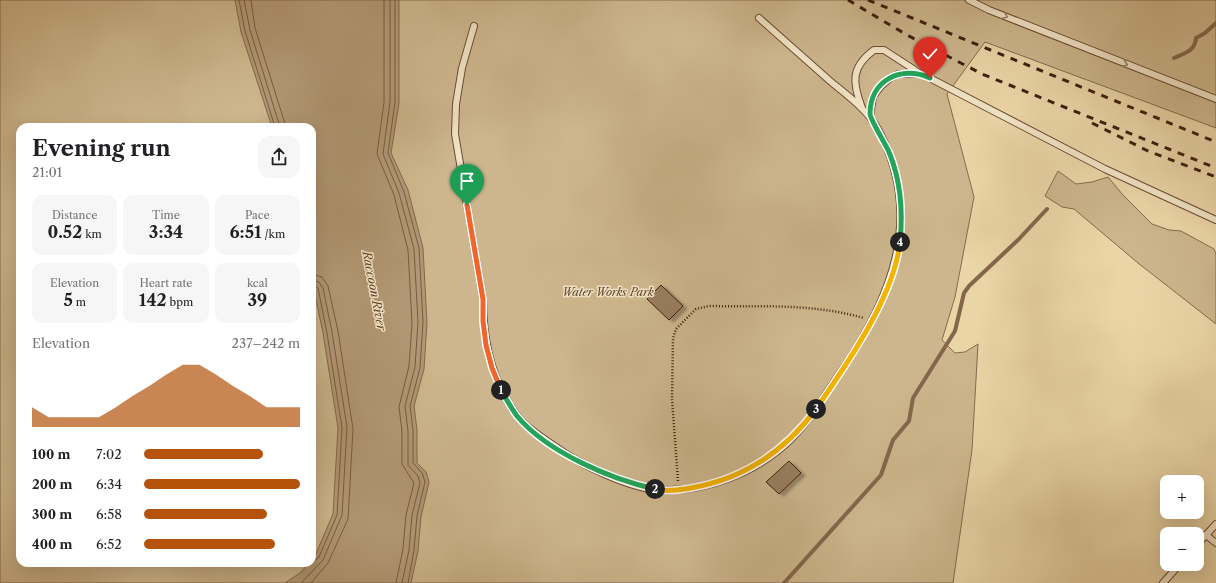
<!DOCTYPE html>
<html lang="en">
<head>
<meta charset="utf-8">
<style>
	body { margin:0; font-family:"Libre Caslon Text",serif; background:#f6f6f6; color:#202124; height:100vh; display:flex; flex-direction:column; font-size:15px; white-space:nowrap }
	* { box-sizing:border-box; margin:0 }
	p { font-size:13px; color:#757577 }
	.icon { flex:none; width:22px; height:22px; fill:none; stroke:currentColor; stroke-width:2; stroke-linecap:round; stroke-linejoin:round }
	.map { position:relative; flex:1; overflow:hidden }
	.sheet { position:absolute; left:16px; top:123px; width:300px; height:444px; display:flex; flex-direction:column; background:#fff; border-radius:12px; box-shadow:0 4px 16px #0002 }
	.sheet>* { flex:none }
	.controls { position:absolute; left:1160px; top:475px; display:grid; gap:8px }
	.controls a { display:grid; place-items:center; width:44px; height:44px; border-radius:8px; background:#fff; box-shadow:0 4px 16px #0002; font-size:20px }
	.pin { position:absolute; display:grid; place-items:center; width:34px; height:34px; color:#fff; margin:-41px -17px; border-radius:50% 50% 50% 0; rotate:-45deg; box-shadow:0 0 4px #0007 }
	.pin .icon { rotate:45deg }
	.km { position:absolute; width:20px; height:20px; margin:-10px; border-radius:50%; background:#222; color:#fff; font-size:11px; line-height:20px; text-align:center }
	.round { display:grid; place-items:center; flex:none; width:42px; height:42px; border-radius:12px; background:#f6f6f6 }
	.head { display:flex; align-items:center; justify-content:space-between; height:68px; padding:0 16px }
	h1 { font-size:22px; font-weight:700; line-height:30px }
	.stats { display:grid; grid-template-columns:repeat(3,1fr); gap:6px; height:68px; padding:4px 16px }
	.stats div { display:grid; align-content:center; border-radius:10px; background:#f6f6f6; text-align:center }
	.stats b { font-size:17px; font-weight:700 }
	.stats small { font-size:11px; font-weight:400 }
	.stats p { font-size:11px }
	.chart { height:112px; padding:8px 16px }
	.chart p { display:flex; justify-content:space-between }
	.chart svg { width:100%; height:72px; margin-top:4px; fill:#b45309; opacity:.7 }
	ul { padding:0 16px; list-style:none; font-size:13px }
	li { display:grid; grid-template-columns:64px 48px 1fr; align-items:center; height:30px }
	li i { height:10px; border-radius:5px; background:#b45309 }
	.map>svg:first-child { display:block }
	.green { fill:#cdb68d; stroke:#876a4e; fill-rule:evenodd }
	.water { fill:#b19773; stroke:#84674b }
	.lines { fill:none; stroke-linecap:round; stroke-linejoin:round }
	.shore { stroke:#795b40; stroke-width:1 }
	.stream { stroke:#84674b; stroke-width:4 }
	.building { fill:#997e5e; stroke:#411f0e; filter:url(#shadow) }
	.lane-casing { stroke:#6b4c34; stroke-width:8 }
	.path { stroke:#411f0e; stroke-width:2.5; stroke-dasharray:1 2; stroke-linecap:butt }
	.lane { stroke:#f1e4c6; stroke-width:6 }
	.rail { stroke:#411f0e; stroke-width:3; stroke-dasharray:7 7; stroke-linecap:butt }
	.oneway { stroke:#99826a }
	.split-1-casing { stroke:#fff; stroke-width:8 }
	.split-2-casing { stroke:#fff; stroke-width:8 }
	.split-3-casing { stroke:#fff; stroke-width:8 }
	.split-4-casing { stroke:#fff; stroke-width:8 }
	.split-5-casing { stroke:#fff; stroke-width:8 }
	.split-1 { stroke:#f0652b; stroke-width:5 }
	.split-2 { stroke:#22a559; stroke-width:5 }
	.split-3 { stroke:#f5b400; stroke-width:5 }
	.split-4 { stroke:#f5b400; stroke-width:5 }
	.split-5 { stroke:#22a559; stroke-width:5 }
	.labels { text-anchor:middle; stroke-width:3; stroke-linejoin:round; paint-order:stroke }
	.park-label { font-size:11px; font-style:italic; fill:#64452e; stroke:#f1e4c6 }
	.water-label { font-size:12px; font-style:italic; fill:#63432c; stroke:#f1e4c6 }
</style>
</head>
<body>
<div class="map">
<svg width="1216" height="583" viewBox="0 0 1216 583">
	<defs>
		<filter id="shadow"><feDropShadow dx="4.5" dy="2.5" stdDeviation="1" flood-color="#0004"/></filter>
	</defs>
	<rect width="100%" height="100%" fill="#ead5a7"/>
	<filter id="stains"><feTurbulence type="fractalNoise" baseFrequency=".005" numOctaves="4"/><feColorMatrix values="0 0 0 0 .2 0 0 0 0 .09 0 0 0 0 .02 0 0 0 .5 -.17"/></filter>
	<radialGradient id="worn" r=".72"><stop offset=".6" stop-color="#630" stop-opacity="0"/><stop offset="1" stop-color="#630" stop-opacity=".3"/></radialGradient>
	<g class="green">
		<path d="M 0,0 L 1216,0 L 1216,128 L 985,42 L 947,94 L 974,197 L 955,297 L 942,340 L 955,353 L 965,352 L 978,344 L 972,450 L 953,583 L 0,583 ZM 20,127 L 312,127 L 312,563 L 20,563 Z"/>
		<path d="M 1058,171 L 1076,184 L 1092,182 L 1108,177 L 1123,195 L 1152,224 L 1169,230 L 1181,231 L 1214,249 L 1216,254 L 1216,324 L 1138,263 L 1074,209 L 1062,207 L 1045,196 Z"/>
	</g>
	<path class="water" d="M 235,0 L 399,0 L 399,103 L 391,153 L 408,190 L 423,248 L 427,323 L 424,369 L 414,406 L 417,430 L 417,463 L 426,472 L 429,482 L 421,517 L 418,551 L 411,583 L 285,583 L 300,573 L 309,563 L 312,563 L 333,514 L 338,428 L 323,333 L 312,281 L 312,127 L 272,127 L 241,32 Z"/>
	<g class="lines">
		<g class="shore">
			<path d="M 239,0 L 245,31 L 275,127"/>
			<path d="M 244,0 L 250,30 L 280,127"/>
			<path d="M 251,0 L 255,28 L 286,127"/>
			<path d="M 384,0 L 384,102 L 377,154 L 394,195 L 408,250 L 412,323 L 409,366 L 399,407 L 402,431 L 402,464 L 414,483 L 406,515 L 403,549 L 396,583"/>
			<path d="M 390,0 L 390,102 L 383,154 L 399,193 L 414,249 L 418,322 L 415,367 L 405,406 L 408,431 L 408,465 L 418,476 L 420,483 L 412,515 L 409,550 L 402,583"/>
			<path d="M 395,0 L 395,102 L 388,153 L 404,192 L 419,248 L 423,322 L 420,368 L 410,406 L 413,430 L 413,463 L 422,473 L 425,482 L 417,516 L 414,550 L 408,583"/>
			<path d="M 312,285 L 318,288 L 327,333 L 342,428 L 337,515 L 319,557 L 312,563"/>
			<path d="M 301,583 L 323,560 L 342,515 L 347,427 L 332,332 L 323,288 L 319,282 L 312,280"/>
			<path d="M 311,583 L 328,563 L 348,519 L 353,429 L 338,331 L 328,286 L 322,277 L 312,274"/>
		</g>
		<g class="stream">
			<path d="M 1174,58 C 1185,53 1195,51 1196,38 L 1205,33 L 1216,23"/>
			<path d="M 784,583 L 881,475 L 893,440 L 909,421 L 913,398 L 955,331 L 964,293 L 969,286 L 1018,240 L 1047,209"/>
		</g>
	</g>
	<g class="building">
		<path d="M 661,285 L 683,306 L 669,320 L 647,299 Z"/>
		<path d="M 789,461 L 801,473 L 779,494 L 766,482 Z"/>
	</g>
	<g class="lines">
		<g class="lane-casing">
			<g id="lane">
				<path d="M 969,0 L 989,10 L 1216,99"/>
				<path d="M 474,26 L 462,68 L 456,104 L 455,134 L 483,299 C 483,340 491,380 516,414 C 526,428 543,438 556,447 C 581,465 630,489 660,490 C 707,492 755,473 789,441 C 810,421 824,396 840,373 C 892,298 924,217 879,131 C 868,110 848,96 830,81 C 806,60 783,39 759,18"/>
				<path d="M 862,108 C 852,82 851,67 874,50 L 884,50 L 921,74"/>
				<path d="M 870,116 L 873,97 L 880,87 L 890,78 L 898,74 L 922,74 L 1105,169 L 1216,220"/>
				<path d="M 1216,524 L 1206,535 L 1216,543"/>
				<path d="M 1197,545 L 1206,535"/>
				<path d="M 1163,583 L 1180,564"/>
			</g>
		</g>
		<path class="path" d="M 678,481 L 672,399 L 673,338 L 676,329 L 696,309 L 709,306 C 764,307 810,303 864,318"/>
		<use href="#lane" class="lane"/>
		<g class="rail">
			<path d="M 848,0 L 907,35 L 982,74 L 1216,168"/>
			<path d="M 868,0 L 1216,142"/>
			<path d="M 1092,123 L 1148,151 L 1216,177"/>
		</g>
	</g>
	<defs><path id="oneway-chevron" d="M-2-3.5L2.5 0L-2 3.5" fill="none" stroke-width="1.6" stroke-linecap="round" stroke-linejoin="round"/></defs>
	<g class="oneway">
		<use href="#oneway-chevron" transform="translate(1005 16) rotate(22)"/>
		<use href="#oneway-chevron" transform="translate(1125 64) rotate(21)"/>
	</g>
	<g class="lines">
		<g class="split-1-casing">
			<path id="split-1" d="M 467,205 L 483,299 L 483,321 L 486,345 L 492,368 L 501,390"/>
		</g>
		<g class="split-2-casing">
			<path id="split-2" d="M 501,390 C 506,398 511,408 517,416 C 547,452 610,479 655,489"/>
		</g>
		<g class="split-3-casing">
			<path id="split-3" d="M 655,489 C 666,492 680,490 691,488 C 743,479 785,451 816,409"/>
		</g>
		<g class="split-4-casing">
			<path id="split-4" d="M 816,409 C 847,364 894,297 900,242"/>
		</g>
		<g class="split-5-casing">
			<path id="split-5" d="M 900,242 C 903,212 901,181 889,152 C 886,145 870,119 870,114 C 870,80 901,65 930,78"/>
		</g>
		<use href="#split-1" class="split-1"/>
		<use href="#split-2" class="split-2"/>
		<use href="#split-3" class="split-3"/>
		<use href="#split-4" class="split-4"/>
		<use href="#split-5" class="split-5"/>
	</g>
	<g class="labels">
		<g class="park-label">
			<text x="608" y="296">Water Works Park</text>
		</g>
		<g class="water-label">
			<text transform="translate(374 291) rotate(79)" y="4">Raccoon River</text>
		</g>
	</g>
	<rect width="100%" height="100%" filter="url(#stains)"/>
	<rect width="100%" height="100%" fill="url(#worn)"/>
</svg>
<div class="controls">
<a>+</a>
<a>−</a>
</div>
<div class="pin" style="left:467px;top:205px;background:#1e9e55"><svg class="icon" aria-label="arrive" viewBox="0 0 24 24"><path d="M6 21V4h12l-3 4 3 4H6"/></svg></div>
<div class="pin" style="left:930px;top:78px;background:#d93025"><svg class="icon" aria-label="check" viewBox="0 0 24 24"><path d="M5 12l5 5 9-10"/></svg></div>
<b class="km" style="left:501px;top:390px">1</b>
<b class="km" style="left:655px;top:489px">2</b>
<b class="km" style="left:816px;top:409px">3</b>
<b class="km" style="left:900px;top:242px">4</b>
<section class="sheet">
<div class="head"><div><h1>Evening run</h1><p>21:01</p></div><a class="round"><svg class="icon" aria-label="share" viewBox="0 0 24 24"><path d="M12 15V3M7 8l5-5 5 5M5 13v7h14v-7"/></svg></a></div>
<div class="stats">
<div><p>Distance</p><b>0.52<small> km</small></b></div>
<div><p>Time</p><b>3:34</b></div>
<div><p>Pace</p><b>6:51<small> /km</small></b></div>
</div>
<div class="stats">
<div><p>Elevation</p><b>5<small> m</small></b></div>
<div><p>Heart rate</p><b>142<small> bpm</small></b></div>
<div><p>kcal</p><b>39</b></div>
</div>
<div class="chart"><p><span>Elevation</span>237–242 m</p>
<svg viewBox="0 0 160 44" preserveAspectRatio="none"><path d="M0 44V32L10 38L20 38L30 38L40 38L50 32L60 25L70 19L80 12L90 6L100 6L110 12L120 19L130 25L140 32L150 32L160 32V44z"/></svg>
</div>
<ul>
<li><b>100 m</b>7:02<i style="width:76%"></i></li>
<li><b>200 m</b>6:34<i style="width:100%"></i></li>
<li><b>300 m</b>6:58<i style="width:79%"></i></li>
<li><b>400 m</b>6:52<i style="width:84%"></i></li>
</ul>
</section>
</div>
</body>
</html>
